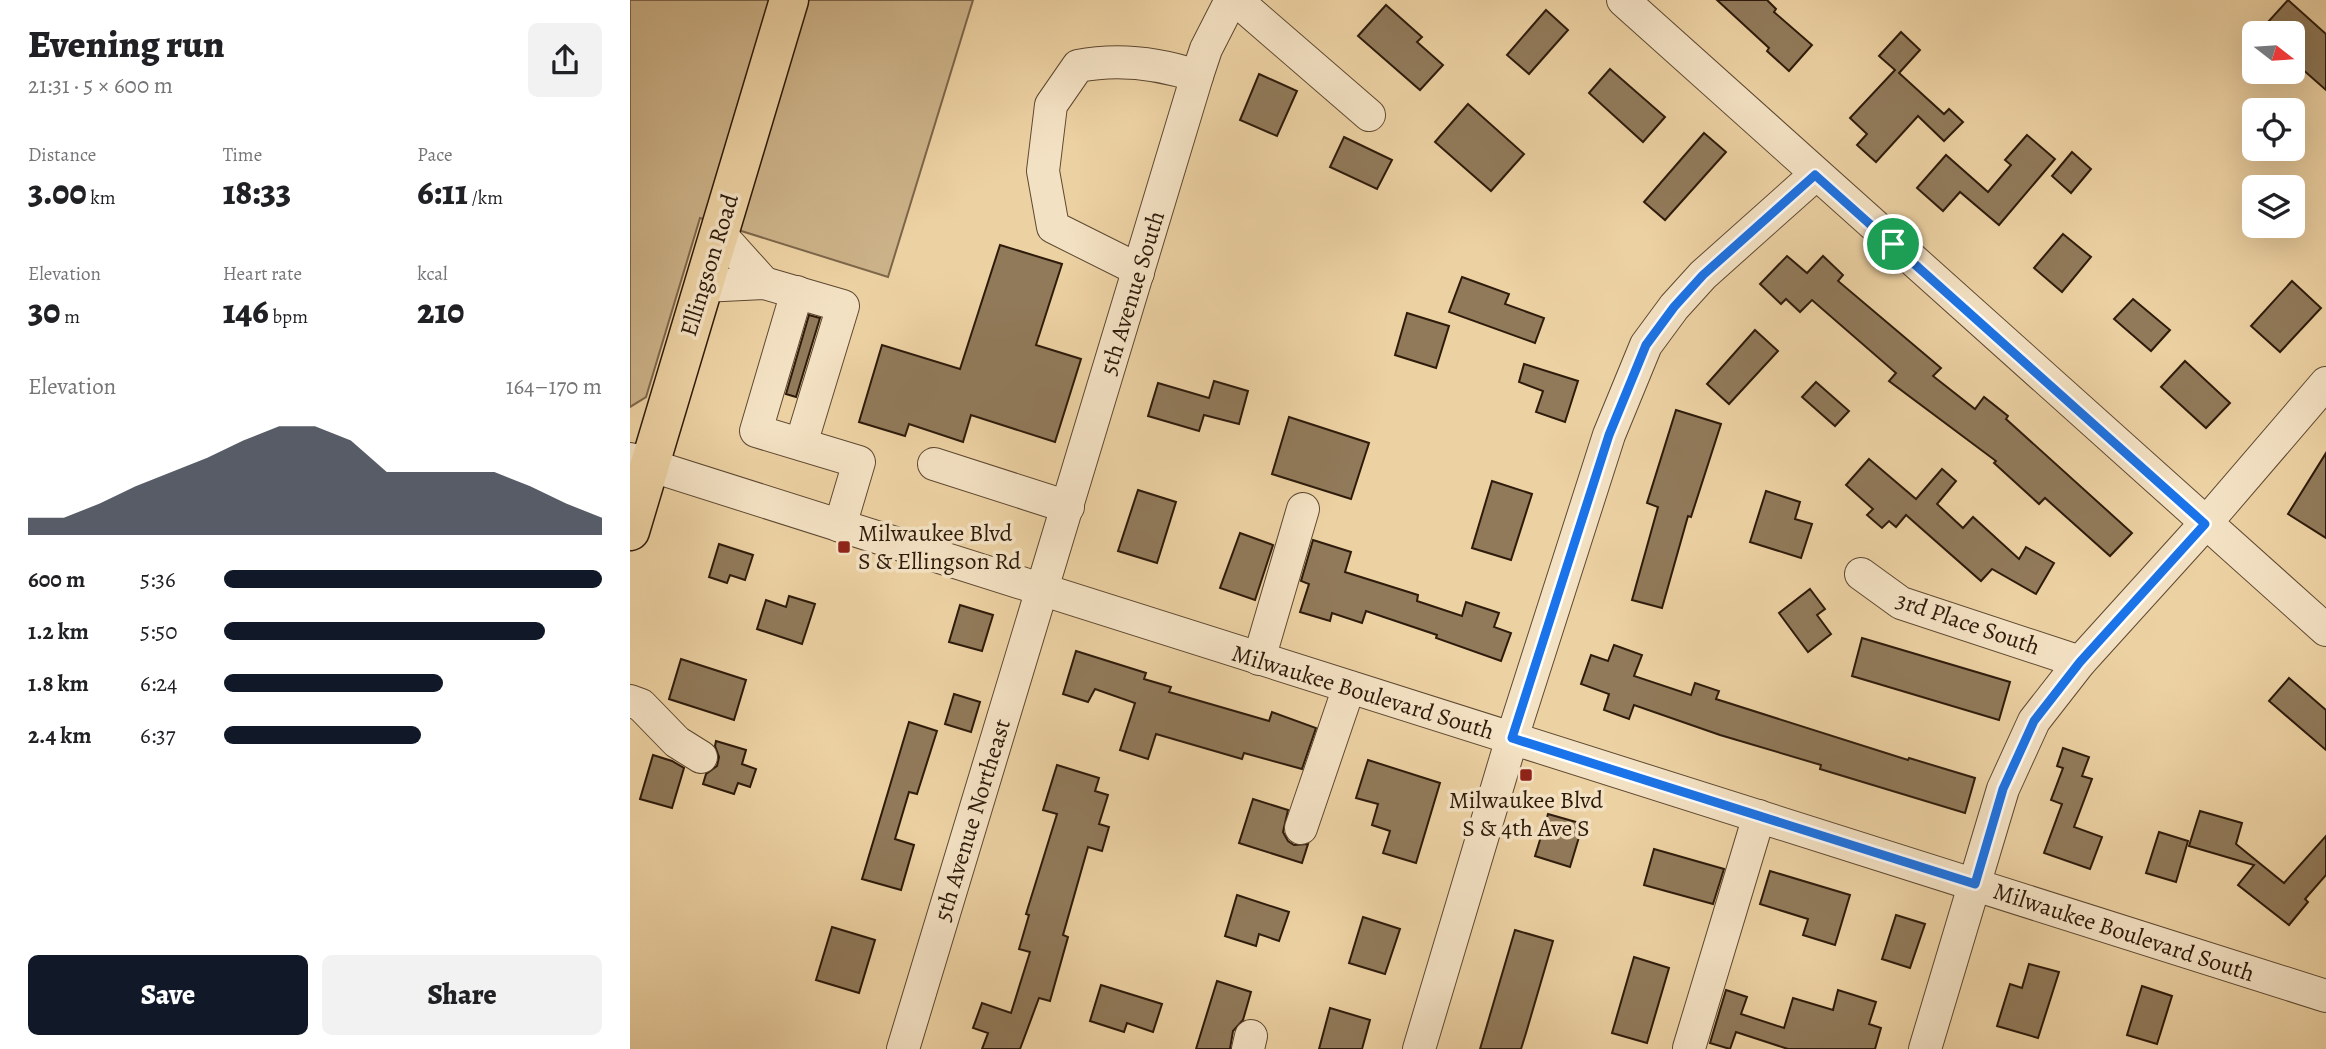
<!DOCTYPE html>
<html lang="en">
<head>
<meta charset="utf-8">
<style>
	body { margin:0; font-family:Alegreya,serif; background:#f2f2f2; color:#202124; height:100vh; display:flex; flex-direction:column; font-size:26px; white-space:nowrap }
	* { box-sizing:border-box; margin:0 }
	p { font-size:23px; color:#757577 }
	.icon { flex:none; width:38px; height:38px; fill:none; stroke:currentColor; stroke-width:2; stroke-linecap:round; stroke-linejoin:round }
	.map { position:relative; flex:1; overflow:hidden }
	.panel { display:flex; flex-direction:column; background:#fff; width:630px }
	.panel>* { flex:none }
	.needle { width:46px; rotate:107deg }
	.buttons { position:absolute; left:1612px; top:21px; display:grid; gap:14px }
	.buttons a { display:grid; place-items:center; width:63px; height:63px; border-radius:10px; background:#fff; box-shadow:0 7px 28px #0002; font-size:35px }
	.pin { position:absolute; display:grid; place-items:center; width:60px; height:60px; color:#fff; margin:-30px; border:4px solid #fff; border-radius:50%; box-shadow:0 2px 7px #0007 }
	.round { display:grid; place-items:center; flex:none; width:74px; height:74px; border-radius:10px; background:#f2f2f2 }
	.headline { display:flex; align-items:center; justify-content:space-between; height:119px; padding:0 28px }
	h1 { font-size:38px; font-weight:800; line-height:52px }
	.figures { display:grid; grid-template-columns:repeat(3,1fr); gap:10px; height:119px; padding:7px 28px }
	.figures div { display:grid; align-content:center }
	.figures b { font-size:35px; font-weight:800 }
	.figures small { font-size:19px; font-weight:400 }
	.figures p { font-size:19px }
	.chart { height:196px; padding:14px 28px }
	.chart p { display:flex; justify-content:space-between }
	.chart svg { width:100%; height:126px; margin-top:7px; fill:#111827; opacity:.7 }
	.action { display:flex; gap:14px; margin-top:auto; padding:14px 28px }
	.action a { flex:1; height:80px; border-radius:10px; background:#111827; color:#fff; font-size:28px; font-weight:800; line-height:80px; text-align:center }
	.action a+a { background:#f2f2f2; color:#202124 }
	ul { padding:0 28px; list-style:none; font-size:23px }
	li { display:grid; grid-template-columns:112px 84px 1fr; align-items:center; height:52px }
	li i { height:18px; border-radius:9px; background:#111827 }
	main { display:flex; flex:1; min-height:0 }
	.map>svg:first-child { display:block }
	.green { fill:#ccb288; stroke:#7d664a; stroke-width:2 }
	.building { fill:#917a5a; stroke:#2e1b0b; stroke-width:2 }
	.lines { fill:none; stroke-linecap:round; stroke-linejoin:round }
	.minor-casing { stroke:#5e4831; stroke-width:34 }
	.major-casing { stroke:#2e1b0b; stroke-width:41 }
	.minor { stroke:#f3e1c3; stroke-width:32 }
	.major { stroke:#ecd1a2; stroke-width:38 }
	.route-casing { stroke:#fff; stroke-width:14 }
	.route { stroke:#1a73e8; stroke-width:9 }
	.poi-dot { fill:#8f2418; stroke:#f3e1c3; stroke-width:2.5 }
	.labels { text-anchor:middle; stroke-width:7; stroke-linejoin:round; paint-order:stroke }
	.street-label { font-size:24px; fill:#2e1b0b; stroke:#f3e1c3 }
	.poi-label { font-size:24px; fill:#2e1b0b; stroke:#f3e1c3; text-anchor:start }
</style>
</head>
<body>
<main>
<section class="panel">
<div class="headline"><div><h1>Evening run</h1><p>21:31 · 5 × 600 m</p></div><a class="round"><svg class="icon" aria-label="share" viewBox="0 0 24 24"><path d="M12 15V3M7 8l5-5 5 5M5 13v7h14v-7"/></svg></a></div>
<div class="figures">
<div><p>Distance</p><b>3.00<small> km</small></b></div>
<div><p>Time</p><b>18:33</b></div>
<div><p>Pace</p><b>6:11<small> /km</small></b></div>
</div>
<div class="figures">
<div><p>Elevation</p><b>30<small> m</small></b></div>
<div><p>Heart rate</p><b>146<small> bpm</small></b></div>
<div><p>kcal</p><b>210</b></div>
</div>
<div class="chart"><p><span>Elevation</span>164–170 m</p>
<svg viewBox="0 0 160 44" preserveAspectRatio="none"><path d="M0 44V38L10 38L20 33L30 27L40 22L50 17L60 11L70 6L80 6L90 11L100 22L110 22L120 22L130 22L140 27L150 33L160 38V44z"/></svg>
</div>
<ul>
<li><b>600 m</b>5:36<i style="width:100%"></i></li>
<li><b>1.2 km</b>5:50<i style="width:85%"></i></li>
<li><b>1.8 km</b>6:24<i style="width:58%"></i></li>
<li><b>2.4 km</b>6:37<i style="width:52%"></i></li>
</ul>
<div class="action"><a>Save</a><a>Share</a></div>
</section>
<div class="map">
<svg width="1696" height="1049" viewBox="0 0 1696 1049">
	<rect width="100%" height="100%" fill="#ecd1a2"/>
	<filter id="stains"><feTurbulence type="fractalNoise" baseFrequency=".00286" numOctaves="4"/><feColorMatrix values="0 0 0 0 .2 0 0 0 0 .09 0 0 0 0 .02 0 0 0 .5 -.17"/></filter>
	<radialGradient id="worn" r=".72"><stop offset=".6" stop-color="#630" stop-opacity="0"/><stop offset="1" stop-color="#630" stop-opacity=".3"/></radialGradient>
	<path class="green" d="M 0,0 L 343,0 L 258,277 L 70,218 L 16,397 L 0,407 Z"/>
	<g class="building">
		<path d="M 1087,0 L 1137,0 L 1146,9 L 1144,12 L 1182,45 L 1159,71 L 1137,51 L 1139,48 Z"/>
		<path d="M 1658,0 L 1696,34 L 1696,90 L 1662,60 L 1662,33 L 1628,33 Z"/>
		<path d="M 756,5 L 792,37 L 787,42 L 813,65 L 790,90 L 728,36 Z"/>
		<path d="M 916,10 L 938,30 L 899,74 L 877,55 Z"/>
		<path d="M 1271,32 L 1290,50 L 1269,73 L 1314,114 L 1319,109 L 1333,122 L 1314,141 L 1288,116 L 1246,162 L 1227,145 L 1237,134 L 1220,118 L 1265,70 L 1249,56 Z"/>
		<path d="M 980,69 L 1035,117 L 1013,142 L 959,93 Z"/>
		<path d="M 629,74 L 667,91 L 647,136 L 610,120 Z"/>
		<path d="M 838,104 L 894,154 L 861,191 L 805,142 Z"/>
		<path d="M 1074,133 L 1096,152 L 1035,220 L 1014,202 Z"/>
		<path d="M 1397,135 L 1425,159 L 1369,225 L 1330,192 L 1313,211 L 1287,188 L 1316,155 L 1358,192 L 1381,165 L 1375,160 Z"/>
		<path d="M 714,137 L 762,160 L 747,189 L 700,167 Z"/>
		<path d="M 1442,152 L 1461,169 L 1441,193 L 1422,176 Z"/>
		<path d="M 1433,234 L 1461,257 L 1432,292 L 1404,268 Z"/>
		<path d="M 370,245 L 432,264 L 406,345 L 451,359 L 425,442 L 341,415 L 333,442 L 279,424 L 275,436 L 229,422 L 252,345 L 330,369 Z"/>
		<path d="M 1157,256 L 1177,273 L 1193,256 L 1213,275 L 1208,281 L 1311,368 L 1303,376 L 1345,409 L 1354,397 L 1378,416 L 1376,419 L 1502,533 L 1480,556 L 1415,498 L 1409,504 L 1364,463 L 1366,461 L 1259,381 L 1266,373 L 1182,300 L 1170,312 L 1156,299 L 1151,304 L 1130,284 Z"/>
		<path d="M 832,277 L 879,294 L 875,304 L 914,318 L 905,343 L 819,312 Z"/>
		<path d="M 1662,281 L 1691,308 L 1650,352 L 1621,326 Z"/>
		<path d="M 1503,299 L 1540,330 L 1521,351 L 1484,319 Z"/>
		<path d="M 777,313 L 819,326 L 806,368 L 765,355 Z"/>
		<path d="M 179,315 L 190,318 L 166,397 L 156,394 Z"/>
		<path d="M 1125,330 L 1148,351 L 1099,404 L 1077,384 Z"/>
		<path d="M 1555,361 L 1600,403 L 1576,428 L 1531,387 Z"/>
		<path d="M 894,364 L 948,381 L 935,422 L 906,412 L 913,391 L 889,382 Z"/>
		<path d="M 584,381 L 618,391 L 609,424 L 574,415 L 569,431 L 518,416 L 528,383 L 579,398 Z"/>
		<path d="M 1186,382 L 1219,411 L 1205,426 L 1172,397 Z"/>
		<path d="M 1046,410 L 1091,424 L 1061,517 L 1058,516 L 1032,608 L 1002,600 L 1028,507 L 1017,503 Z"/>
		<path d="M 659,417 L 739,443 L 721,499 L 642,474 Z"/>
		<path d="M 1696,453 L 1696,538 L 1658,514 Z"/>
		<path d="M 1239,459 L 1286,499 L 1312,469 L 1326,481 L 1307,504 L 1333,528 L 1343,517 L 1389,559 L 1396,547 L 1424,563 L 1406,594 L 1362,569 L 1351,581 L 1276,515 L 1266,527 L 1259,521 L 1252,528 L 1237,515 L 1243,509 L 1216,485 Z"/>
		<path d="M 862,481 L 902,494 L 881,560 L 842,548 Z"/>
		<path d="M 508,490 L 546,502 L 527,563 L 488,551 Z"/>
		<path d="M 1136,491 L 1170,502 L 1165,519 L 1182,524 L 1171,558 L 1120,542 Z"/>
		<path d="M 610,533 L 643,545 L 625,600 L 590,588 Z"/>
		<path d="M 683,540 L 721,552 L 715,572 L 788,595 L 787,601 L 832,616 L 836,602 L 869,613 L 864,627 L 881,633 L 871,661 L 806,638 L 807,635 L 736,611 L 732,623 L 702,613 L 700,621 L 670,612 L 679,584 L 671,581 Z"/>
		<path d="M 89,544 L 123,555 L 115,580 L 100,575 L 97,583 L 79,577 Z"/>
		<path d="M 1180,589 L 1195,609 L 1187,615 L 1201,634 L 1178,652 L 1149,613 Z"/>
		<path d="M 159,596 L 185,604 L 172,644 L 127,629 L 136,600 L 156,607 Z"/>
		<path d="M 330,605 L 363,615 L 352,651 L 319,642 Z"/>
		<path d="M 1232,638 L 1380,682 L 1369,720 L 1222,676 Z"/>
		<path d="M 984,645 L 1012,655 L 1004,676 L 1061,695 L 1065,683 L 1089,691 L 1086,699 L 1278,760 L 1279,758 L 1345,778 L 1335,813 L 1190,769 L 1191,765 L 1090,735 L 1004,705 L 999,719 L 974,710 L 979,694 L 951,684 L 961,655 L 978,661 Z"/>
		<path d="M 446,651 L 516,673 L 514,679 L 541,687 L 539,692 L 639,721 L 642,712 L 686,728 L 672,769 L 614,753 L 612,759 L 526,734 L 518,759 L 490,750 L 505,703 L 465,689 L 458,702 L 433,694 Z"/>
		<path d="M 51,659 L 116,680 L 104,720 L 39,699 Z"/>
		<path d="M 1659,678 L 1696,710 L 1696,750 L 1639,701 Z"/>
		<path d="M 324,694 L 350,702 L 341,732 L 315,724 Z"/>
		<path d="M 279,722 L 307,731 L 287,794 L 279,792 L 265,839 L 284,845 L 271,890 L 232,879 Z"/>
		<path d="M 86,741 L 116,750 L 112,764 L 126,769 L 120,787 L 108,783 L 104,794 L 73,784 L 76,774 L 87,766 L 89,757 L 85,746 Z"/>
		<path d="M 1433,748 L 1459,757 L 1452,776 L 1462,779 L 1444,827 L 1472,837 L 1460,869 L 1414,853 L 1432,804 L 1421,800 L 1433,768 L 1427,766 Z"/>
		<path d="M 23,755 L 42,761 L 54,768 L 42,808 L 10,799 Z"/>
		<path d="M 738,760 L 810,783 L 786,863 L 753,853 L 760,831 L 742,825 L 748,804 L 726,798 Z"/>
		<path d="M 427,765 L 469,778 L 465,791 L 478,795 L 469,824 L 479,827 L 472,851 L 458,847 L 433,935 L 438,937 L 420,1001 L 409,998 L 390,1049 L 352,1049 L 358,1033 L 343,1028 L 352,1003 L 381,1013 L 400,952 L 389,949 L 399,915 L 396,914 L 427,814 L 413,810 Z"/>
		<path d="M 623,799 L 658,810 L 653,832 L 658,841 L 664,845 L 678,844 L 672,863 L 609,843 Z"/>
		<path d="M 1570,811 L 1612,823 L 1606,844 L 1654,883 L 1696,836 L 1696,875 L 1675,899 L 1678,902 L 1659,925 L 1608,885 L 1624,865 L 1559,846 Z"/>
		<path d="M 918,814 L 953,824 L 940,867 L 905,856 Z"/>
		<path d="M 1529,832 L 1558,841 L 1546,882 L 1516,873 Z"/>
		<path d="M 1024,849 L 1094,869 L 1083,904 L 1014,885 Z"/>
		<path d="M 1140,871 L 1220,895 L 1205,945 L 1173,935 L 1178,919 L 1130,904 Z"/>
		<path d="M 607,895 L 659,912 L 649,941 L 629,934 L 626,946 L 595,936 Z"/>
		<path d="M 1266,915 L 1295,924 L 1280,968 L 1252,959 Z"/>
		<path d="M 733,917 L 770,929 L 755,974 L 719,963 Z"/>
		<path d="M 202,927 L 245,940 L 229,993 L 186,980 Z"/>
		<path d="M 885,930 L 923,941 L 896,1033 L 891,1049 L 850,1049 Z"/>
		<path d="M 1004,957 L 1039,968 L 1017,1043 L 982,1033 Z"/>
		<path d="M 1399,964 L 1429,972 L 1408,1038 L 1367,1026 L 1380,984 L 1392,988 Z"/>
		<path d="M 587,981 L 621,992 L 613,1020 L 603,1031 L 600,1049 L 566,1049 Z"/>
		<path d="M 471,985 L 532,1004 L 523,1032 L 497,1023 L 494,1032 L 460,1021 Z"/>
		<path d="M 1512,986 L 1542,996 L 1527,1044 L 1497,1035 Z"/>
		<path d="M 1096,990 L 1117,997 L 1111,1014 L 1154,1028 L 1163,998 L 1203,1010 L 1208,990 L 1246,1002 L 1239,1024 L 1251,1028 L 1245,1049 L 1158,1049 L 1106,1032 L 1100,1049 L 1080,1043 Z"/>
		<path d="M 700,1008 L 740,1020 L 732,1049 L 689,1049 Z"/>
	</g>
	<g class="lines">
		<g class="minor-casing">
			<g id="minor">
				<path d="M 606,0 L 739,115"/>
				<path d="M 993,0 L 1696,630"/>
				<path d="M 89,233 L 134,283"/>
				<path d="M 508,273 L 501,266 L 423,227 L 413,171 L 421,105 L 448,66 C 488,58 528,63 567,76"/>
				<path d="M 73,286 L 134,283 L 213,306 L 171,444"/>
				<path d="M 167,292 L 126,431 L 229,462 L 210,526"/>
				<path d="M 0,459 L 1696,996"/>
				<path d="M 304,464 L 438,507"/>
				<path d="M 1231,574 L 1271,603 L 1450,662"/>
				<path d="M 629,659 L 673,509"/>
				<path d="M 0,701 L 11,705 L 47,742 L 71,757"/>
				<path d="M 671,828 L 719,687"/>
				<path d="M 1059,1048 L 1129,816"/>
				<path d="M 273,1049 L 567,76 L 576,49 L 601,0"/>
				<path d="M 618,1049 L 621,1036"/>
				<path d="M 789,1049 L 882,738 L 979,435 L 1016,345 L 1044,307 L 1073,275 L 1185,175"/>
				<path d="M 1295,1049 L 1373,789 L 1404,721 L 1450,662 L 1575,524 L 1696,383"/>
			</g>
		</g>
		<g class="major-casing">
			<path id="major" d="M 0,531 L 159,0"/>
		</g>
		<use href="#minor" class="minor"/>
		<use href="#major" class="major"/>
	</g>
	<g class="lines">
		<g class="route-casing">
			<path id="route" d="M 1185,175 L 1575,524 L 1450,662 L 1404,721 L 1373,789 L 1345,884 L 882,738 L 979,435 L 1016,345 L 1044,307 L 1073,275 Z"/>
		</g>
		<use href="#route" class="route"/>
	</g>
	<g class="poi-dot">
		<rect x="207" y="540" width="14" height="14" rx="3.5"/>
		<rect x="889" y="768" width="14" height="14" rx="3.5"/>
	</g>
	<g class="labels">
		<g class="street-label">
			<text transform="translate(79 265) rotate(-73)" y="8">Ellingson Road</text>
			<text transform="translate(502 293) rotate(-73)" y="8">5th Avenue South</text>
			<text transform="translate(1338 623) rotate(19)" y="8">3rd Place South</text>
			<text transform="translate(733 692) rotate(17)" y="8">Milwaukee Boulevard South</text>
			<text transform="translate(342 820) rotate(-73)" y="8">5th Avenue Northeast</text>
			<text transform="translate(1494 932) rotate(18)" y="8">Milwaukee Boulevard South</text>
		</g>
		<g class="poi-label">
			<text x="228" y="541">Milwaukee Blvd<tspan x="228" dy="28">S &amp; Ellingson Rd</tspan></text>
			<text x="896" y="808" text-anchor="middle">Milwaukee Blvd<tspan x="896" dy="28">S &amp; 4th Ave S</tspan></text>
		</g>
	</g>
	<rect width="100%" height="100%" filter="url(#stains)"/>
	<rect width="100%" height="100%" fill="url(#worn)"/>
</svg>
<div class="buttons">
<a><svg class="needle" viewBox="-14 -14 28 28"><path d="M0-13l5 13h-10z" fill="#e53935"/><path d="M0 13l5-13h-10z" fill="#757577"/></svg></a>
<a><svg class="icon" aria-label="locate" viewBox="0 0 24 24"><circle cx="12" cy="12" r="6"/><path d="M12 2v4M12 18v4M2 12h4M18 12h4"/></svg></a>
<a><svg class="icon" aria-label="layers" viewBox="0 0 24 24"><path d="M12 4l9 5-9 5-9-5zM3 14l9 5 9-5"/></svg></a>
</div>
<div class="pin" style="left:1263px;top:244px;background:#1e9e55"><svg class="icon" aria-label="arrive" viewBox="0 0 24 24"><path d="M6 21V4h12l-3 4 3 4H6"/></svg></div>
</div>
</main>
</body>
</html>
